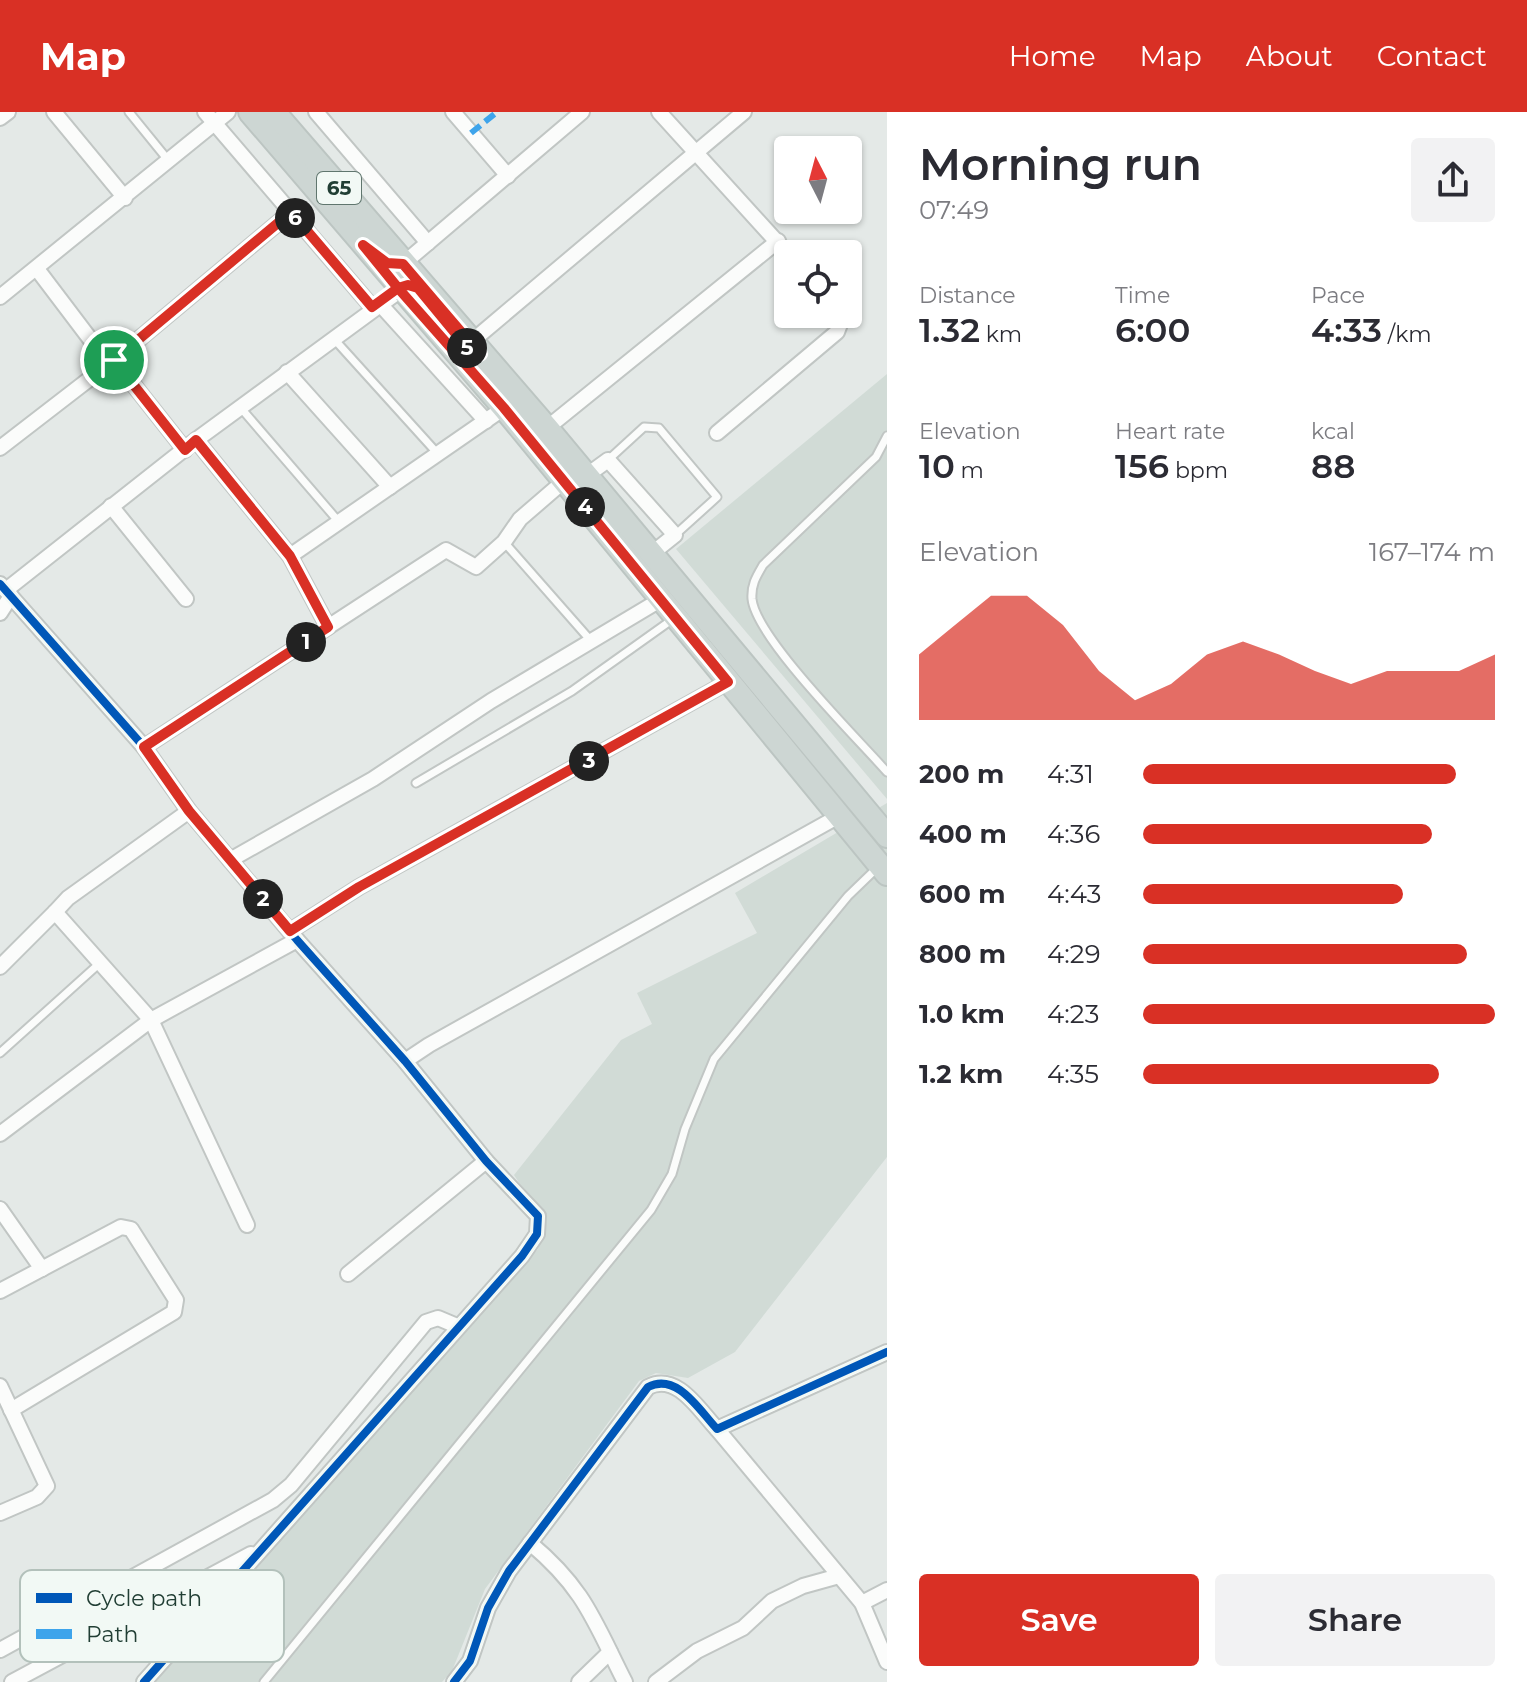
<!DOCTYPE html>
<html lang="en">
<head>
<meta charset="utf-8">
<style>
	body { margin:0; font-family:Montserrat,sans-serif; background:#f2f2f3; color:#2b2b33; height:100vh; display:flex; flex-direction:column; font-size:30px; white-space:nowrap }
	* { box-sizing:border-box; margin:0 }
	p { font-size:26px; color:#7c7c81 }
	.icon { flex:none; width:44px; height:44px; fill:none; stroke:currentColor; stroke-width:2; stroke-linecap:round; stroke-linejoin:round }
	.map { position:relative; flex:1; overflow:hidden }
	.panel { display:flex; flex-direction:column; background:#fff; width:640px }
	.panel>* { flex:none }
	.needle { width:52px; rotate:354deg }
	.fabs { position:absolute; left:774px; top:24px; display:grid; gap:16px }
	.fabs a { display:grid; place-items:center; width:88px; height:88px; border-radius:8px; background:#fff; box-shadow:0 2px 6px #0004; font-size:40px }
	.pin { position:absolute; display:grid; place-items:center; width:68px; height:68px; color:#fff; margin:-34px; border:4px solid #fff; border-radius:50%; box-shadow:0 2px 8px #0007 }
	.km { position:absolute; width:40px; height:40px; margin:-20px; border-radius:50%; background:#222; color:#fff; font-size:22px; line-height:40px; text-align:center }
	.round { display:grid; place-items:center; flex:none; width:84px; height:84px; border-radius:8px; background:#f2f2f3 }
	.headline { display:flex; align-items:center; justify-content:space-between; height:136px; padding:0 32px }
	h1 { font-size:44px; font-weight:600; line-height:60px }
	.metrics { display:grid; grid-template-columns:repeat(3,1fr); gap:12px; height:136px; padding:8px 32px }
	.metrics div { display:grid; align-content:center }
	.metrics b { font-size:34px; font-weight:600 }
	.metrics small { font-size:22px; font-weight:400 }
	.metrics p { font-size:22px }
	.chart { height:224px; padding:16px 32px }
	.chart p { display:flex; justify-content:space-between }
	.chart svg { width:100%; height:144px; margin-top:8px; fill:#d93025; opacity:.7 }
	.primary-button { display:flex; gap:16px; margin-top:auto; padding:16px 32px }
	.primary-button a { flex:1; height:92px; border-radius:8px; background:#d93025; color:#fff; font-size:32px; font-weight:600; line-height:92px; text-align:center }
	.primary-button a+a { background:#f2f2f3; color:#2b2b33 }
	ul { padding:0 32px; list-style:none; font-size:26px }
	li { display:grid; grid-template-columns:128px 96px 1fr; align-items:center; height:60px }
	li i { height:20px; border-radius:10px; background:#d93025 }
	header { display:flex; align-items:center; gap:48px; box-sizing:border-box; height:112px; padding:0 40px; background:#d93025; color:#fff }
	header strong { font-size:38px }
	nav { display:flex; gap:44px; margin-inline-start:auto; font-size:28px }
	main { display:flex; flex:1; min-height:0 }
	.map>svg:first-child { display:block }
	.built { fill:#d1dbd6 }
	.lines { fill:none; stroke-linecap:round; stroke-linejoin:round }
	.service-casing { stroke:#c1c6c4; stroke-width:11 }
	.minor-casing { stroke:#c1c6c4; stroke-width:18 }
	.primary-casing { stroke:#bcc5c2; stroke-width:26 }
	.service { stroke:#fbfcfb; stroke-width:7 }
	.minor { stroke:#fbfcfb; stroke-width:14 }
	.primary { stroke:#cdd6d3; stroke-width:22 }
	.quiet { stroke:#3ea4eb; stroke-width:6; stroke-dasharray:12 6; stroke-linecap:butt }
	.cycleway-casing { stroke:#f2f9f5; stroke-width:13 }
	.cycleway { stroke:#0057b8; stroke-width:8 }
	.route-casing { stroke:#fff; stroke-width:16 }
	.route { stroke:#d93025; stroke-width:10 }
	.labels { text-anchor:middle; stroke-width:6; stroke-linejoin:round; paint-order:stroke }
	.shield { fill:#f2f9f5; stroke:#60766e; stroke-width:2 }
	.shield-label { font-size:20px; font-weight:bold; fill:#213e34 }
	.key { fill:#f2f9f5; stroke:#b3c1bb; stroke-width:2 }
	.key-label { font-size:22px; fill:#213e34 }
</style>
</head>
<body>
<header>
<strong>Map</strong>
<nav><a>Home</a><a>Map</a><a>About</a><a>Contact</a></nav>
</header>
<main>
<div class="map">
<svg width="887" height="1570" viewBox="0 0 887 1570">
	<rect width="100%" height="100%" fill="#e4e9e7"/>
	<g class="built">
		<path d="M 887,262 L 887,687 L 676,437 Z"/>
		<path d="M 887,691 L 887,1045 L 735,1240 L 688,1266 L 656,1261 L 639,1269 L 485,1477 L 452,1559 L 442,1570 L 150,1570 L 538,1137 L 545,1117 L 543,1107 L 514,1063 L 621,928 L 652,912 L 637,881 L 757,821 L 735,781 Z"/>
	</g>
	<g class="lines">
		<g class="service-casing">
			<g id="service">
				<path d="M 129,0 L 168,48"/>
				<path d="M 334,227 L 438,342"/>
				<path d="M 240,295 L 339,410"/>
				<path d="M 887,324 L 876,345 L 763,453 C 756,465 751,473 752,487 C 756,526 857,626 887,660"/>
				<path d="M 608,348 L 644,315 L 659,316 L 717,385 L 675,423"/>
				<path d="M 504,430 L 592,530"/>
				<path d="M 416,671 L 572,579 L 673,507"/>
				<path d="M 0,941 L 101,850"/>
				<path d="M 264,1570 L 651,1098 L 672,1062 L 685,1017 L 714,947 L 848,784 L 877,756"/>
			</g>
		</g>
		<g class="minor-casing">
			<g id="minor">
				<path d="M 54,0 L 125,86"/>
				<path d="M 205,0 L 372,195"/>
				<path d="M 316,0 L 428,131"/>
				<path d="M 453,0 L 508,64"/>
				<path d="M 659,0 L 788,142"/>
				<path d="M 0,6 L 8,0"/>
				<path d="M 397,153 L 403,152 L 582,0"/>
				<path d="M 37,157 L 109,252"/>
				<path d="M 0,185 L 228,0"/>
				<path d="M 379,191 L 486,309"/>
				<path d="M 470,231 L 744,0"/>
				<path d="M 114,248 L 185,338"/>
				<path d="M 287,260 L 390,375"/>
				<path d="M 547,316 L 778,129"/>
				<path d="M 717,321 L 837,220 L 840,212 L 837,202"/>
				<path d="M 196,328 L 290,444 L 328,515"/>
				<path d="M 0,336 L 114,248 L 291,100"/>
				<path d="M 586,364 L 608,348 L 675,423 L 650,443"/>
				<path d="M 111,394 L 186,487"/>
				<path d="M 290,444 L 504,296"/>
				<path d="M 0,472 L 144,635 L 189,699 L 297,828 L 405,949 L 486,1049 L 538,1104 L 537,1122 L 522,1144 L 144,1570"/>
				<path d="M 6,478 L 196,328 L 406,174"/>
				<path d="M 0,501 L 11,484"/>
				<path d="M 144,635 L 446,438 L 476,455 L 504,430 L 520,407 L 564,369"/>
				<path d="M 230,748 L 373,667 L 491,589 L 660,488"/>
				<path d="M 55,800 L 68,786 L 189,699"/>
				<path d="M 290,819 L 359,775 L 728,570"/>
				<path d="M 0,855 L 55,800 L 151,908 L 247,1113"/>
				<path d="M 405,949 L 429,933 L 839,704"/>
				<path d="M 0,1022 L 151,908 L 297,828"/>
				<path d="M 0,1097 L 42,1157"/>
				<path d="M 348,1162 L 486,1049"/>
				<path d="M 0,1179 L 121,1115 L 131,1117 L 176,1188 L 174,1200 L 11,1298"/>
				<path d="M 0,1274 L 47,1374 L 37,1385 L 0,1401"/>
				<path d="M 717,1317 L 862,1491 L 887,1550"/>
				<path d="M 530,1431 C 585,1477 594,1509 625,1570"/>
				<path d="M 862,1491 L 887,1478"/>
				<path d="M 0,1538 L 273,1388 L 291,1373 L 426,1210 L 438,1206 L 457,1214"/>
				<path d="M 12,1570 L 251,1442"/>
				<path d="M 454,1570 L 470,1549 L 488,1496 L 509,1459 L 648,1275 C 677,1260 699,1298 717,1317 L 887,1240"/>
				<path d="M 579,1570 L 610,1540"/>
				<path d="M 656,1570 L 697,1539 L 743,1516 L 772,1489 L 803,1474 L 839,1464"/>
			</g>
		</g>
		<g class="primary-casing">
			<g id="primary">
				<path d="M 250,0 L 504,296 L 887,762"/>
				<path d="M 274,0 L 547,316 L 887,724"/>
			</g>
		</g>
		<use href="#service" class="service"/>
		<use href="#minor" class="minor"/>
		<use href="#primary" class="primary"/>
		<path class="quiet" d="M 471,21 L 497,0"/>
		<g class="cycleway-casing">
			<g id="cycleway">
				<path d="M 0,472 L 144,635 L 189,699 L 297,828 L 405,949 L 486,1049 L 538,1104 L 537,1122 L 522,1144 L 144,1570"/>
				<path d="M 454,1570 L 470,1549 L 488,1496 L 509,1459 L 648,1275 C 677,1260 699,1298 717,1317 L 887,1240"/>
			</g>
		</g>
		<use href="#cycleway" class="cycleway"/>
	</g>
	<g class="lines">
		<g class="route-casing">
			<path id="route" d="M 114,248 L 185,338 L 196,328 L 290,444 L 328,515 L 144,635 L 189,699 L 290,819 L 359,775 L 728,570 L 504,296 L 398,176 L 408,173 L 418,176 L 465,233 L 480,242 L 403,152 L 387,151 L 363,133 L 398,176 L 372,195 L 291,100 L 114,248"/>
		</g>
		<use href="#route" class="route"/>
	</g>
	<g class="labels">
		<rect class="shield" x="317" y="60" width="44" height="32" rx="6"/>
		<g class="shield-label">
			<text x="339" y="83">65</text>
		</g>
	</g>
	<rect x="20" y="1458" width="264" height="92" rx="12" class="key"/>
	<rect x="36" y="1481" width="36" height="10" fill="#0057b8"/>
	<rect x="36" y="1517" width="36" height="10" fill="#3ea4eb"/>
	<g class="key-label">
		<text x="86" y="1494">Cycle path</text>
		<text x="86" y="1530">Path</text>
	</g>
</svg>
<div class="fabs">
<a><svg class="needle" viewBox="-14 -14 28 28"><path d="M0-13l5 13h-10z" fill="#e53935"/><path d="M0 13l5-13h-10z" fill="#7c7c81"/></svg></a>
<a><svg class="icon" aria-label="locate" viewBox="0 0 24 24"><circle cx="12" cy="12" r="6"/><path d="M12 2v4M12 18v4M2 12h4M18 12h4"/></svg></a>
</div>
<div class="pin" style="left:114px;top:248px;background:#1e9e55"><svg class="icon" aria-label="arrive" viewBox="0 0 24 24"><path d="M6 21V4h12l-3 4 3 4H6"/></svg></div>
<b class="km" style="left:306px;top:530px">1</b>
<b class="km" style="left:263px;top:787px">2</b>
<b class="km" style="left:589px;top:649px">3</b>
<b class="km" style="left:585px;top:395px">4</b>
<b class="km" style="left:467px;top:236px">5</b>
<b class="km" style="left:295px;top:106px">6</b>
</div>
<section class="panel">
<div class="headline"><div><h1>Morning run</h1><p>07:49</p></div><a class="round"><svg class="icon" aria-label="share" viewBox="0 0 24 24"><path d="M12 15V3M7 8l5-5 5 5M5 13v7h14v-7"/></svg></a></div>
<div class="metrics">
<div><p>Distance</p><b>1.32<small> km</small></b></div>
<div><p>Time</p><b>6:00</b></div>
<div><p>Pace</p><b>4:33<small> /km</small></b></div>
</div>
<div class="metrics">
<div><p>Elevation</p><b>10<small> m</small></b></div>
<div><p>Heart rate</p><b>156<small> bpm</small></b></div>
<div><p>kcal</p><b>88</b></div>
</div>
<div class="chart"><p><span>Elevation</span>167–174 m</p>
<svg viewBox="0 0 160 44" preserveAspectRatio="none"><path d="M0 44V24L10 15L20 6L30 6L40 15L50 29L60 38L70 33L80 24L90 20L100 24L110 29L120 33L130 29L140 29L150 29L160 24V44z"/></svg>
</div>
<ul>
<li><b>200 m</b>4:31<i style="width:89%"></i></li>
<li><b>400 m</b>4:36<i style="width:82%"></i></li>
<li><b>600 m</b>4:43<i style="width:74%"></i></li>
<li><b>800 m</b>4:29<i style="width:92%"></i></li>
<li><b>1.0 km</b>4:23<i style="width:100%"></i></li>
<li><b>1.2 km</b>4:35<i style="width:84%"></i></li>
</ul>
<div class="primary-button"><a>Save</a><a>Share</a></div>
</section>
</main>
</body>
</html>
